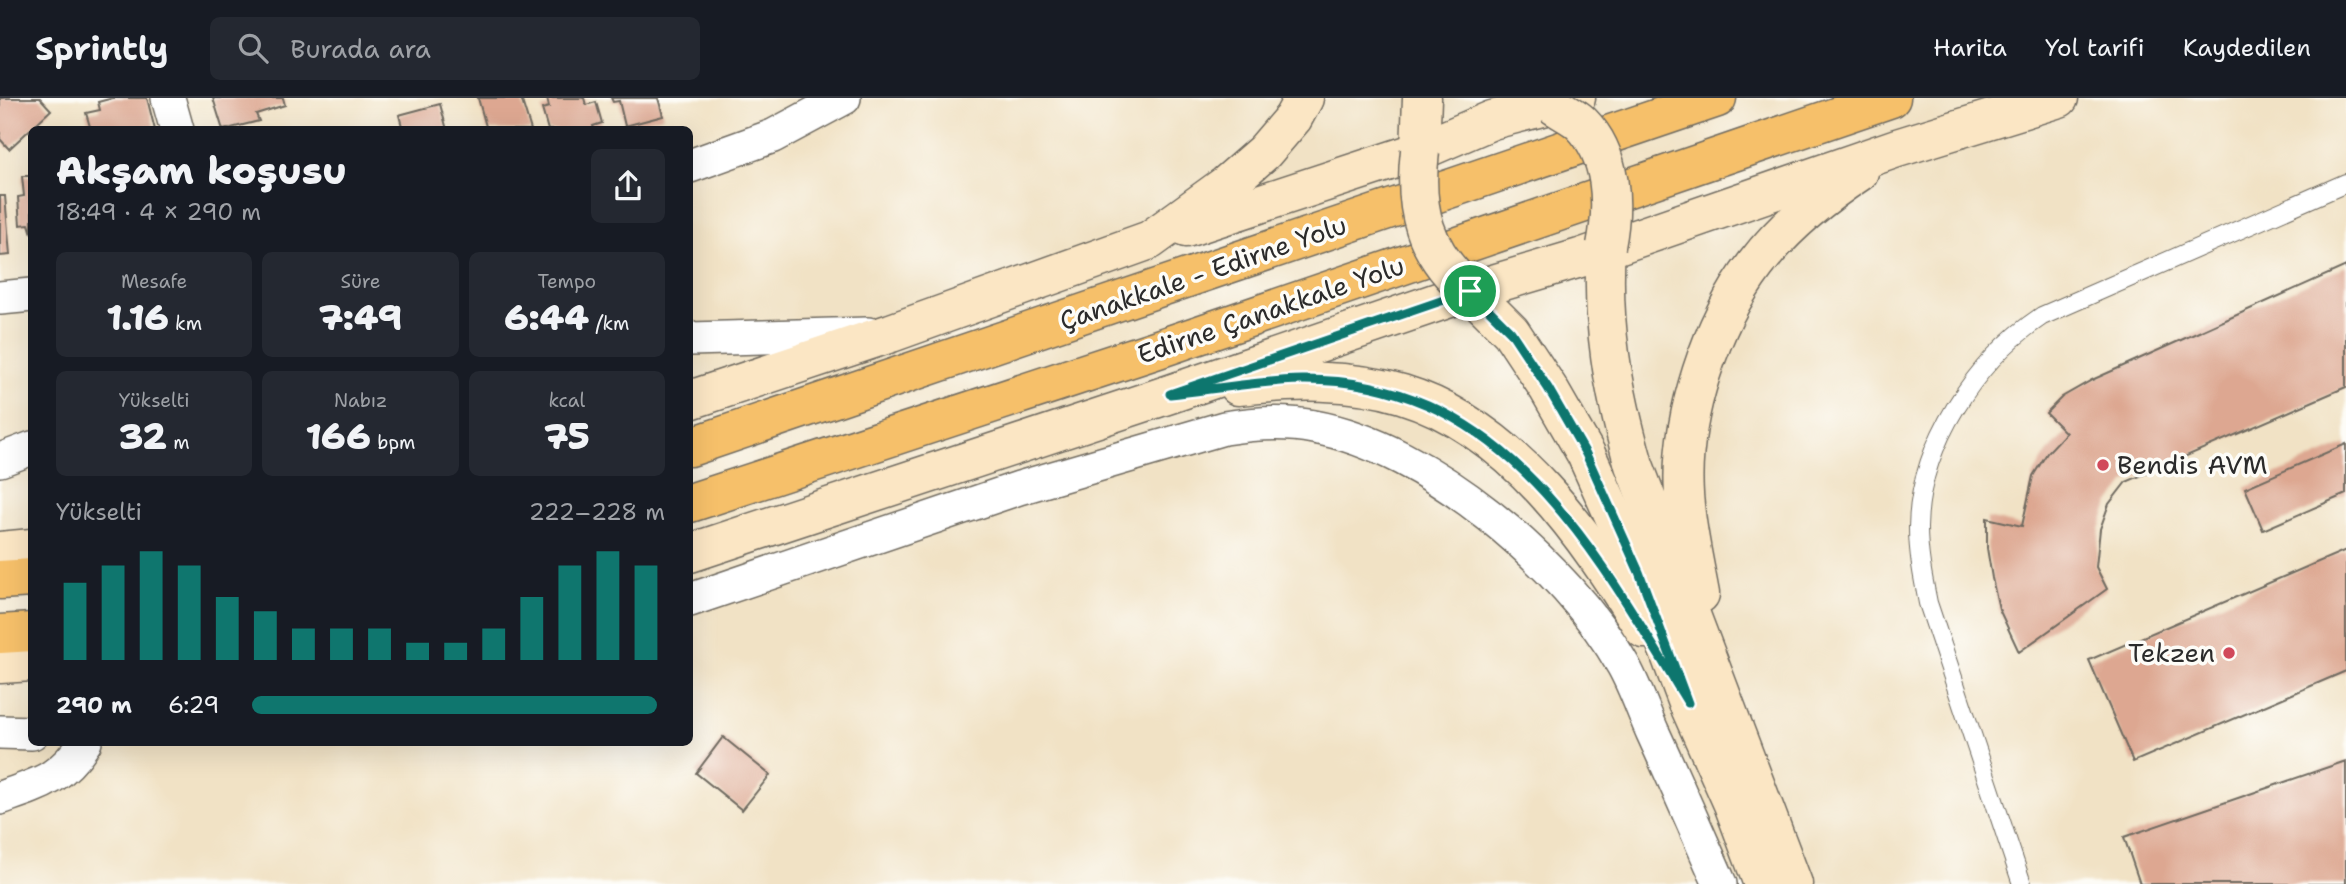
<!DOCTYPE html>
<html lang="tr">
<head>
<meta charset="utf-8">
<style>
	body { margin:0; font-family:"Shantell Sans",sans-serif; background:#242831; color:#f1f3f6; height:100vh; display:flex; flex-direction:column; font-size:26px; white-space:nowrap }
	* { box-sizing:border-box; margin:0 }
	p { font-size:23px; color:#9ea1a6 }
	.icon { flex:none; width:38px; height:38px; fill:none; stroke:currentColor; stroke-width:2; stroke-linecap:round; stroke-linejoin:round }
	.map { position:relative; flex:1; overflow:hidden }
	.panel { position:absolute; left:28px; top:28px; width:665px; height:620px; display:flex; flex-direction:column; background:#171b24; border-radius:10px; box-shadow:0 7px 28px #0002 }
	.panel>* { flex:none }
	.pin { position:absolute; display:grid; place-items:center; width:60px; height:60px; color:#fff; margin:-30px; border:4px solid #fff; border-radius:50%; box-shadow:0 2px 7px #0007 }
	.round { display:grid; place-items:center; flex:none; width:74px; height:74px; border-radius:10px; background:#242831 }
	.summary { display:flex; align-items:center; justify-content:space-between; height:119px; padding:0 28px }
	h1 { font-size:38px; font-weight:800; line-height:52px }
	.metrics { display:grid; grid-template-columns:repeat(3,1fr); gap:10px; height:119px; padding:7px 28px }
	.metrics div { display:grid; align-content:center; border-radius:10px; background:#242831; text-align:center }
	.metrics b { font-size:35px; font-weight:800 }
	.metrics small { font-size:19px; font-weight:400 }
	.metrics p { font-size:19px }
	.chart { height:196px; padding:14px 28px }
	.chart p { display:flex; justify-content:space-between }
	.chart svg { width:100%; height:126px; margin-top:7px; stroke:#0f766e; stroke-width:6 }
	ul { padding:0 28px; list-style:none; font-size:23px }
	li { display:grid; grid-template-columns:112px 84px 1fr; align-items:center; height:52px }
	li i { height:18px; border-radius:9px; background:#0f766e }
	header { display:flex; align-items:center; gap:42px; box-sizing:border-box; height:98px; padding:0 35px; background:#171b24; border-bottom:2px solid #363941 }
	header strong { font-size:33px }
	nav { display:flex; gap:38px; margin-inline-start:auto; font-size:24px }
	.search { width:490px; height:63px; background:#242831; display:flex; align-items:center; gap:18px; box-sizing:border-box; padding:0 24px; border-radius:10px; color:#9ea1a6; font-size:26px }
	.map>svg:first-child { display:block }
	.building { fill:#dda791 }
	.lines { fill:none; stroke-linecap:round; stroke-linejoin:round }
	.lane-casing { stroke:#706b61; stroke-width:20 }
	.street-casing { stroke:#706b61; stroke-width:36 }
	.secondary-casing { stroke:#706b61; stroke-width:41 }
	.highway-casing { stroke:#706b61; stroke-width:41 }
	.lane { stroke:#fff; stroke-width:18 }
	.street { stroke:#fff; stroke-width:33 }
	.secondary { stroke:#fbe6c4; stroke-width:38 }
	.highway { stroke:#f6c06b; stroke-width:38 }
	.secondary-bridge-casing { stroke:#706b61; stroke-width:41; stroke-linecap:butt }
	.secondary-bridge { stroke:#fbe6c4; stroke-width:38 }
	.route-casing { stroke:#fff; stroke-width:14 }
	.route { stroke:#0f766e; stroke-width:9 }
	.poi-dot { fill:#d1495b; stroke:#fdfcf7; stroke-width:2.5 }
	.labels { text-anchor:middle; stroke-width:7; stroke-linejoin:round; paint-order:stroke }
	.street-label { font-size:26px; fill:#2b2b2b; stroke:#fdfcf7 }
	.poi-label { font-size:26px; fill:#2b2b2b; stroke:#fdfcf7; text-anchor:start }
</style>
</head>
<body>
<header>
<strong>Sprintly</strong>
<div class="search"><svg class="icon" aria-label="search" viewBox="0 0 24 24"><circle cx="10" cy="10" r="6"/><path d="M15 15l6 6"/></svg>Burada ara</div>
<nav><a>Harita</a><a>Yol tarifi</a><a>Kaydedilen</a></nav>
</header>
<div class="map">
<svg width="2346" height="786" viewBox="0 0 2346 786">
	<rect width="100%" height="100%" fill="#fdfcf7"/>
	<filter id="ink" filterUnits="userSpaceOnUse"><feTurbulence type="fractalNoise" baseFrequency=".0143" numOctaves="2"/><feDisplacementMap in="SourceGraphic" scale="14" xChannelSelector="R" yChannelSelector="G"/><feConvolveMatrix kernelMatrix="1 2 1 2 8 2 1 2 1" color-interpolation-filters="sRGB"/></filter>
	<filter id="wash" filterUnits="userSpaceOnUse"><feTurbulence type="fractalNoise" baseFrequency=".00686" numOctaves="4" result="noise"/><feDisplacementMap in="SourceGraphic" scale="28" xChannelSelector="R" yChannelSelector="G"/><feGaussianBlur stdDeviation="1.57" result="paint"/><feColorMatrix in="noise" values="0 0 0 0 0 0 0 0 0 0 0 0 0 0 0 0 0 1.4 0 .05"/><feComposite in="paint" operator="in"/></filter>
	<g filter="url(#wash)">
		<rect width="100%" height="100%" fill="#f1e2c5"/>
		<g id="blocks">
			<g class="building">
				<path d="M 0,0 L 40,0 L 51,12 L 9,51 L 0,41 Z"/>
				<path d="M 113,0 L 147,0 L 155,32 L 91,32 L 86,15 L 100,12 L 98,4 Z"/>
				<path d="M 213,0 L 283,0 L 285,7 L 256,16 L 259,23 L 223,32 Z"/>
				<path d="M 478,0 L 521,0 L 531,32 L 487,32 Z"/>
				<path d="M 547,0 L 584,0 L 586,7 L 596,4 L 602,25 L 593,28 L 594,32 L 548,32 L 542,11 L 549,9 Z"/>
				<path d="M 611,0 L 658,0 L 663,18 L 625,28 L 619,3 L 613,4 Z"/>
				<path d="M 440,6 L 447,32 L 403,32 L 399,17 Z"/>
				<path d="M 22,78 L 32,78 L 32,136 L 29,126 L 20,127 L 18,99 L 24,98 Z"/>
				<path d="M 0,98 L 5,98 L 10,157 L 0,158 Z"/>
				<path d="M 2346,168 L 2346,289 L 2126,384 L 2109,406 L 2100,431 L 2096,469 L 2107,491 L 2019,554 L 1999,511 L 1992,480 L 1987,450 L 1987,420 L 2022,428 L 2033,378 L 2047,355 L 2066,335 L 2046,315 L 2062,299 L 2092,282 Z"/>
				<path d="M 2346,346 L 2346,396 L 2263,432 L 2245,390 Z"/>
				<path d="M 2346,452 L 2346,573 L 2133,664 L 2089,562 Z"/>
				<path d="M 723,639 L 770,677 L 742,712 L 696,675 Z"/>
				<path d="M 2346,663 L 2346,786 L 2140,786 L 2124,739 Z"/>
			</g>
		</g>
	</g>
	<g filter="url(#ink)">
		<use href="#blocks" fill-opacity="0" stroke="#706b61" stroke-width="2"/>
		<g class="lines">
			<g class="lane-casing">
				<path id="lane" d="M 2022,786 L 1928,505 C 1923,480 1918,455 1918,430 C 1919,347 1976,262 2042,218 L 2346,85"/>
			</g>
			<g class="street-casing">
				<g id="street">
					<path d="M 168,0 L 177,32"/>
					<path d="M 690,68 L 773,38 L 844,0"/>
					<path d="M 0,200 L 32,197"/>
					<path d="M 690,241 L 868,236"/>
					<path d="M 0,362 L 32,350"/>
					<path d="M 690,502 L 1019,390 L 1224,330 C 1255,325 1284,323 1314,329 C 1428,349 1567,468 1623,567 C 1635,588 1643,613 1653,635 C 1676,685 1698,736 1720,786"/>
					<path d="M 0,634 L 32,635"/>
					<path d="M 0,700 C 40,686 61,681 85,644"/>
				</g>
			</g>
			<g class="secondary-casing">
				<g id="secondary">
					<path d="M 1420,53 L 1422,0"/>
					<path d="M 1186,130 L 1420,53 L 1492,22 L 1576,0"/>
					<path d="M 1606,148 C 1601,225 1613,293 1634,367 L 1793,786"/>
					<path d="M 1470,193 L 1511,234 L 1548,290 L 1586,356 L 1639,474 L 1688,605 L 1733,706 L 1763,786"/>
					<path d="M 1238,288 C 1292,282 1349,280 1402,296 C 1513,330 1586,437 1644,531"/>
					<path d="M 690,302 L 891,235 L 1150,142 L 1226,87 L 1264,54 L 1293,20 L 1304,0"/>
					<path d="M 0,453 L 32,450"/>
					<path d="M 690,455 L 1170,296 L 1470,193 L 1580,160 L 1897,50 L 2059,0"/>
					<path d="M 1700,496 C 1694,463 1686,429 1684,396 C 1679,321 1711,225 1756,166 C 1784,129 1821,99 1859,74"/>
					<path d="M 0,566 L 32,564"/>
				</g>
			</g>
			<g class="highway-casing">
				<g id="highway">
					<path d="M 690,349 L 1717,0"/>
					<path d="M 690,405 L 1158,251 L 1891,0"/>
					<path d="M 0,482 L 32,480"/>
					<path d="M 0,536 L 32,534"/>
				</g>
			</g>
			<use href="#lane" class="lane"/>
			<use href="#street" class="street"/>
			<use href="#secondary" class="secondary"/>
			<use href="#highway" class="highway"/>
			<g class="secondary-bridge-casing">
				<g id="secondary-bridge">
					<path d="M 1554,7 C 1562,13 1574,18 1581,25 C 1613,57 1614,107 1606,148"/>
					<path d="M 1420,53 C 1413,110 1424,155 1470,193"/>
				</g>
			</g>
			<use href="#secondary-bridge" class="secondary-bridge"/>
		</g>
	</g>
	<g class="lines" filter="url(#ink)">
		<g class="route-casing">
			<path id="route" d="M 1470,193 L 1511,234 L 1548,290 L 1586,356 L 1639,474 L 1688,605 C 1596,454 1505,280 1302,282 C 1258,283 1214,291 1170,296 Z"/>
		</g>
		<use href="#route" class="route"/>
	</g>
	<g class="poi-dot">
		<circle cx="2103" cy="367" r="7"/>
		<circle cx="2229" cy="555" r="7"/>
	</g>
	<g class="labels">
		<g class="street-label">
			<text transform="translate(1203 175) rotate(-19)" y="9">Çanakkale - Edirne Yolu</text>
			<text transform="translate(1271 212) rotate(-19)" y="9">Edirne Çanakkale Yolu</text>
		</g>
		<g class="poi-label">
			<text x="2117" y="376">Bendis AVM</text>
			<text x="2215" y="564" text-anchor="end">Tekzen</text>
		</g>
	</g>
</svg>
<div class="pin" style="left:1470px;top:193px;background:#1e9e55"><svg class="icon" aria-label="arrive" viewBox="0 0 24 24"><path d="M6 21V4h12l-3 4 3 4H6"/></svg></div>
<section class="panel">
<div class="summary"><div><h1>Akşam koşusu</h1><p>18:49 · 4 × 290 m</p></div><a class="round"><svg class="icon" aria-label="share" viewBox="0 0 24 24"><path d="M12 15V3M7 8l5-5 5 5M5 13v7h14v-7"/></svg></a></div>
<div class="metrics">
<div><p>Mesafe</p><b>1.16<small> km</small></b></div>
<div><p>Süre</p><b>7:49</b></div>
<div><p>Tempo</p><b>6:44<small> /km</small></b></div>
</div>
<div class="metrics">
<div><p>Yükselti</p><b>32<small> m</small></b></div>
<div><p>Nabız</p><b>166<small> bpm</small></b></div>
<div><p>kcal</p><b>75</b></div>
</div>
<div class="chart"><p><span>Yükselti</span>222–228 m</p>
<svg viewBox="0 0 160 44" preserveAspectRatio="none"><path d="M5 44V17M15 44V11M25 44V6M35 44V11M45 44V22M55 44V27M65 44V33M75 44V33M85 44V33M95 44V38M105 44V38M115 44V33M125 44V22M135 44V11M145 44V6M155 44V11"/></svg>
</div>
<ul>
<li><b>290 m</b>6:29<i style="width:98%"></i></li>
</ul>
</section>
</div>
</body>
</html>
